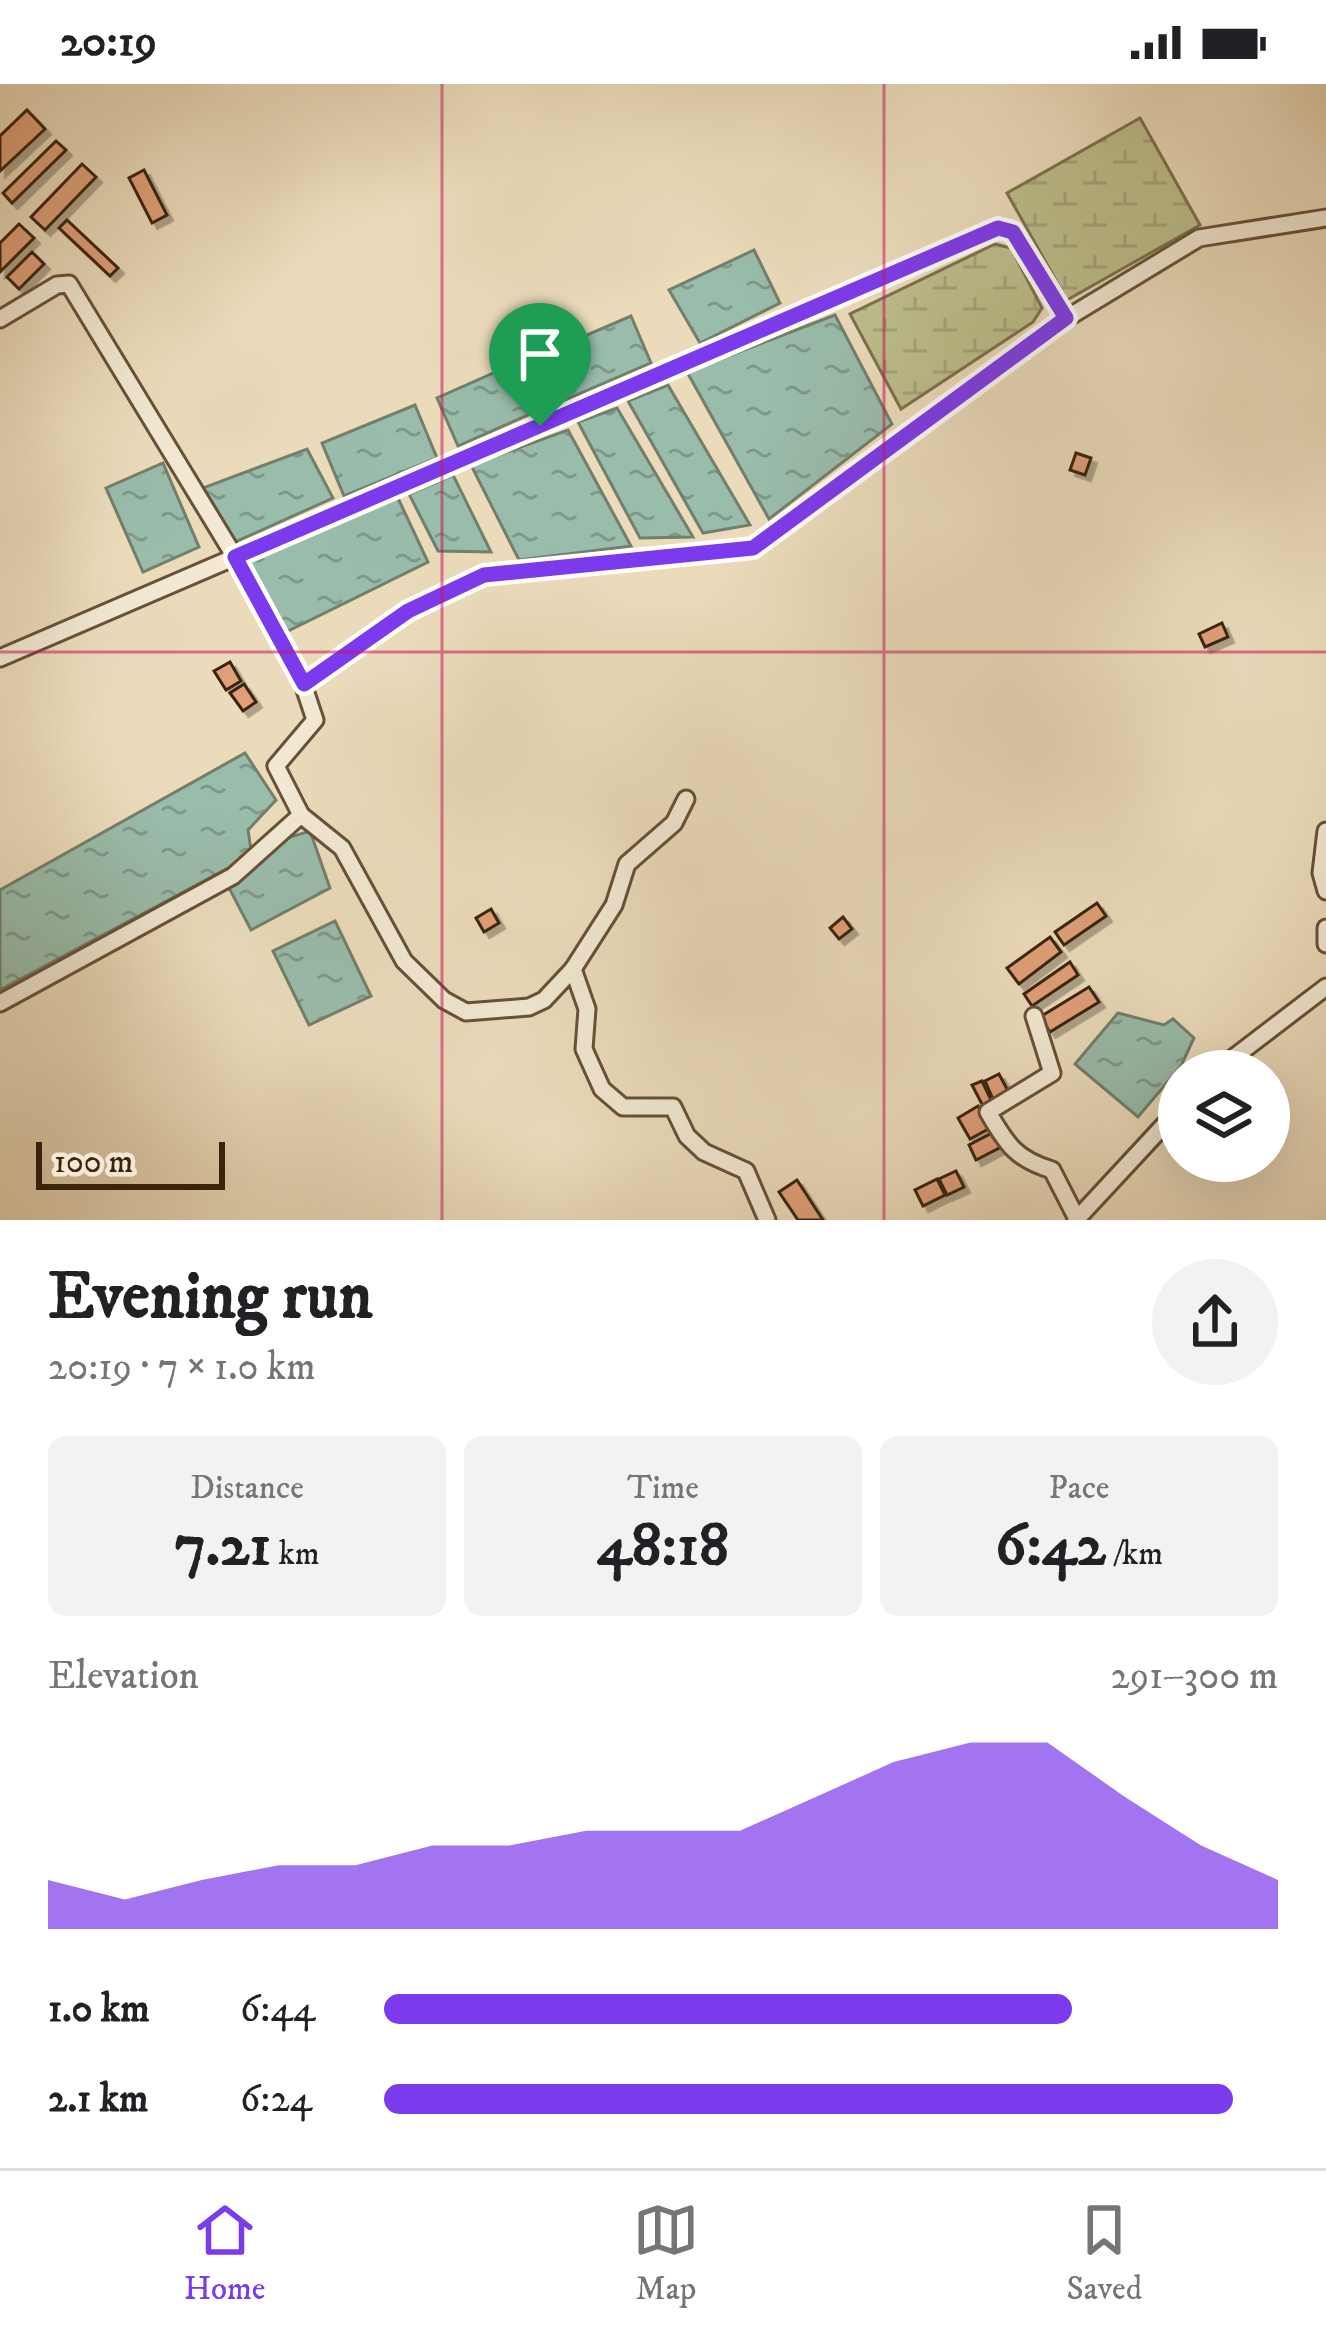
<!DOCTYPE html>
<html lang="en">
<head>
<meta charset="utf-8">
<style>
	body { margin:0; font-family:"IM FELL DW Pica",serif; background:#f2f2f2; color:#202124; height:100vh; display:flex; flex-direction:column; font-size:45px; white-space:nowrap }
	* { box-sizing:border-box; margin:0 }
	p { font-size:39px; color:#757577 }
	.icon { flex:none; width:66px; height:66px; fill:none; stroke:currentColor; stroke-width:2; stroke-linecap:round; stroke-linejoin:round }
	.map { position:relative; height:1136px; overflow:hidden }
	.sheet { display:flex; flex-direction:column; background:#fff; flex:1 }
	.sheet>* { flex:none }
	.tools { position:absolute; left:1158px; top:966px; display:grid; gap:24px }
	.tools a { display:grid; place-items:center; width:132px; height:132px; border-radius:50%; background:#fff; box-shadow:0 12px 48px #0002; font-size:60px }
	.scale { position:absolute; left:36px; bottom:30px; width:189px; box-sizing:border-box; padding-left:12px; border:6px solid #3b230c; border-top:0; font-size:33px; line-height:42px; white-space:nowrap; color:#3b230c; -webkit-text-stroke:9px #f2e8d3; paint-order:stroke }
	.pin { position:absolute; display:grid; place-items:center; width:102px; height:102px; color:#fff; margin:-123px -51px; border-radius:50% 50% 50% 0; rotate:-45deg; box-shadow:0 0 12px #0007 }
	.pin .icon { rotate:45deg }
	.round { display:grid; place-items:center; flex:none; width:126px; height:126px; border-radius:63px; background:#f2f2f2 }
	.head { display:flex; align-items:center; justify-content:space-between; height:204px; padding:0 48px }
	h1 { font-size:66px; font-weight:800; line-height:90px }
	.metrics { display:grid; grid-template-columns:repeat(3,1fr); gap:18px; height:204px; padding:12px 48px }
	.metrics div { display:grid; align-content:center; border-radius:18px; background:#f2f2f2; text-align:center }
	.metrics b { font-size:60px; font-weight:800 }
	.metrics small { font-size:33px; font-weight:400 }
	.metrics p { font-size:33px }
	.chart { height:336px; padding:24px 48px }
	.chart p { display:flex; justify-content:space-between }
	.chart svg { width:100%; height:216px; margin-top:12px; fill:#7c3aed; opacity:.7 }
	ul { padding:0 48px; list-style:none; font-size:39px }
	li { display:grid; grid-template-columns:192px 144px 1fr; align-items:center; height:90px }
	li i { height:30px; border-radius:15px; background:#7c3aed }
	.status { display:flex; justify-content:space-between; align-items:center; height:84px; padding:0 60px; background:#fff; direction:ltr }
	.status svg { height:33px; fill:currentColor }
	.tab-bar { display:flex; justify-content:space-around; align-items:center; height:168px; border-top:3px solid #e0e0e0; background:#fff; font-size:33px; color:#757577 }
	.tab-bar a { display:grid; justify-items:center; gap:6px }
	.tab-bar .current { color:#7c3aed }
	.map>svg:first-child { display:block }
	.wetland { fill:url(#wetland-marsh); stroke:#7c704c; stroke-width:3 }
	.water { fill:url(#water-ripples); stroke:#737f6b; stroke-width:3 }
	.building { fill:#dfa079; stroke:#3b230c; stroke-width:3; filter:url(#shadow) }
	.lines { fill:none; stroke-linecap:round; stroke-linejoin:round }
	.street-casing { stroke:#675138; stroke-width:21 }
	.street { stroke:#f2e8d3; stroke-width:15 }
	.route-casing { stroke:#fff; stroke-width:24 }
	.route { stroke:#7c3aed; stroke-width:15 }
	.grid { fill:none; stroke:#c2185b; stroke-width:3; stroke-opacity:0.55 }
</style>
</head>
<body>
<div class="status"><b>20:19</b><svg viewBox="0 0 49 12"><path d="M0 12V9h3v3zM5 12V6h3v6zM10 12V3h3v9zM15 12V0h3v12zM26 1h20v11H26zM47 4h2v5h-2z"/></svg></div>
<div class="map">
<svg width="1326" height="1136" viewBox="0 0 1326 1136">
	<defs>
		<pattern id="wetland-marsh" width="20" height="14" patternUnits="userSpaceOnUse" patternTransform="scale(3)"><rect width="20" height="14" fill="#bdbe8c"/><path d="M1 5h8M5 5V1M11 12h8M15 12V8" fill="none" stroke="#a3a378"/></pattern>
		<pattern id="water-ripples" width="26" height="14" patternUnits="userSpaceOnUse" patternTransform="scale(3)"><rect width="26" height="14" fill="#99bcab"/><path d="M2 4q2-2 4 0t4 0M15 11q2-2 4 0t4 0" fill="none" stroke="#7e988a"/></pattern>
		<filter id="shadow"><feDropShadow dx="5.5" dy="5.5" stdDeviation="0" flood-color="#0004"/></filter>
	</defs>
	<rect width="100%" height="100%" fill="#ebdbbb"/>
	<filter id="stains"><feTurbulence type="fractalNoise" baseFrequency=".00167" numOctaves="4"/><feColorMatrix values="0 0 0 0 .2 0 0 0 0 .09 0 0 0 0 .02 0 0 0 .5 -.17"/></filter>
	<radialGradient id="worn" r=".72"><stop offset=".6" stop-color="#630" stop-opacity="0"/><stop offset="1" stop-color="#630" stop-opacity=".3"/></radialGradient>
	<g class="wetland">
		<path d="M 1140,34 L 1200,141 L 1067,216 L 1007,109 Z"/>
		<path d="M 995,160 L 1011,164 L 1042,224 L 1033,238 L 901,325 L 850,230 Z"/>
	</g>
	<g class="water">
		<path d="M 754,166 L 780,219 L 700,259 L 669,206 Z"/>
		<path d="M 835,231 L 892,340 L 769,435 L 687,288 Z"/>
		<path d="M 631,232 L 651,279 L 565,316 L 545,269 Z"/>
		<path d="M 532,272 L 553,320 L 458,362 L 437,314 Z"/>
		<path d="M 668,301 L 750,441 L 703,449 L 628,317 Z"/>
		<path d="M 415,321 L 437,374 L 344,412 L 322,359 Z"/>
		<path d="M 617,324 L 693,453 L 640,454 L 578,338 Z"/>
		<path d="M 568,346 L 631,462 L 519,476 L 471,381 Z"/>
		<path d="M 307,365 L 333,414 L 233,459 L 203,404 Z"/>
		<path d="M 163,379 L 199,463 L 143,488 L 106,404 Z"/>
		<path d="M 453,391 L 491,468 L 438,467 L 409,410 Z"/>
		<path d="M 397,412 L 428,478 L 286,548 L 247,474 Z"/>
		<path d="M 245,669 L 276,716 L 248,746 L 251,766 L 232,782 L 0,906 L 0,806 Z"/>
		<path d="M 310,747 L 330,804 L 251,846 L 228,802 L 287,754 Z"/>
		<path d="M 335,837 L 371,912 L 309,941 L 273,867 Z"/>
		<path d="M 1118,929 L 1164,941 L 1173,935 L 1194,954 L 1181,982 L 1138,1033 L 1075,980 Z"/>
	</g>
	<g class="building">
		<path d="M 27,26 L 45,45 L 0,87 L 0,52 Z"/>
		<path d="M 56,57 L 66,66 L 12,119 L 3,109 Z"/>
		<path d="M 82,80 L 96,93 L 45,146 L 31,133 Z"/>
		<path d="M 144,86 L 167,131 L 152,139 L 129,94 Z"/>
		<path d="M 67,136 L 118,184 L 110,192 L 59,144 Z"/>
		<path d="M 19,140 L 34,154 L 0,188 L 0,159 Z"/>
		<path d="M 32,168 L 44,180 L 19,205 L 7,193 Z"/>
		<path d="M 1076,369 L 1091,374 L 1085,391 L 1070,386 Z"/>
		<path d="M 1222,539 L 1228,553 L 1205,563 L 1199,550 Z"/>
		<path d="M 230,578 L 241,597 L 226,606 L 214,587 Z"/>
		<path d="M 244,600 L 256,618 L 243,627 L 230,609 Z"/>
		<path d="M 1097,819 L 1106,832 L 1064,861 L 1055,848 Z"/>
		<path d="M 491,825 L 499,839 L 484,848 L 476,834 Z"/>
		<path d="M 843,833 L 852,845 L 839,855 L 830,844 Z"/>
		<path d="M 1050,853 L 1061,868 L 1019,900 L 1007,884 Z"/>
		<path d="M 1070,878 L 1078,891 L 1032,922 L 1024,910 Z"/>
		<path d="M 1089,903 L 1099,918 L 1050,948 L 1040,933 Z"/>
		<path d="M 999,990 L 1008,1007 L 993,1015 L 985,997 Z"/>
		<path d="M 982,997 L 992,1018 L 983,1022 L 972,1001 Z"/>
		<path d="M 978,1022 L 990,1044 L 970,1055 L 958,1034 Z"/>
		<path d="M 994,1048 L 1001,1063 L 976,1076 L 969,1061 Z"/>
		<path d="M 956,1087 L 964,1103 L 947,1111 L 939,1095 Z"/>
		<path d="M 937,1095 L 945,1111 L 923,1122 L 915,1106 Z"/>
		<path d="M 797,1096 L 823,1136 L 798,1136 L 779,1108 Z"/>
	</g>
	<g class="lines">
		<g class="street-casing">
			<g id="street">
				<path d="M 0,235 L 57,201 L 69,200 L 235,473 L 998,144 L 1013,147 L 1067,234"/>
				<path d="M 0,574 L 235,473 L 303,600"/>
				<path d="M 301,731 L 276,682 L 315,636 L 303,600 L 408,527 L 484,491 L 753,464 L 1067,234 L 1199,154 L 1326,134"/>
				<path d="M 1326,747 L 1321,789 L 1326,807"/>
				<path d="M 1326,844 L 1326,860"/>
				<path d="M 573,885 L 614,821 L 627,780 L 674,739 L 686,715"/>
				<path d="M 0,919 L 233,792 L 301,731 L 342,764 L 404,877 L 444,916 L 466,928 L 529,923 L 544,916 L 573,885 L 587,925 L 584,965 L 602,1005 L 623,1023 L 673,1023 L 687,1052 L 704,1068 L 746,1087 L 767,1136"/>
				<path d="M 1034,932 L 1052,989 L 988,1028 C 1007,1061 1016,1075 1052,1086 L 1076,1133"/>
				<path d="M 1216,987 L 1326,903"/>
				<path d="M 1076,1136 L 1179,1025"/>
			</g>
		</g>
		<use href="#street" class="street"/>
	</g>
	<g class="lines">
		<g class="route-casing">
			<path id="route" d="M 998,144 L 1013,148 L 1066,234 L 753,464 L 484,491 L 408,527 L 304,600 L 235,473 Z"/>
		</g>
		<use href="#route" class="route"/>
	</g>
	<path class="grid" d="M 442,0 L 442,1136M 884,0 L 884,1136M 0,568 L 1326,568"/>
	<rect width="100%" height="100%" filter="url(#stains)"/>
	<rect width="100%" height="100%" fill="url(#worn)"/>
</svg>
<div class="tools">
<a><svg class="icon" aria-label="layers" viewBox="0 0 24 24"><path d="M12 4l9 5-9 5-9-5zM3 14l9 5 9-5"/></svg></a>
</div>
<div class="scale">100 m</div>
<div class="pin" style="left:540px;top:342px;background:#1e9e55"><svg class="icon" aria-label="arrive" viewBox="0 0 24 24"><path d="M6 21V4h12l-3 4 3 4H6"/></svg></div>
</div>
<section class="sheet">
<div class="head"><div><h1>Evening run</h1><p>20:19 · 7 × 1.0 km</p></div><a class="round"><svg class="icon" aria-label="share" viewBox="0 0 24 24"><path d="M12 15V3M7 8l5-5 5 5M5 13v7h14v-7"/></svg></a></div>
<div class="metrics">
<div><p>Distance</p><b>7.21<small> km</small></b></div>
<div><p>Time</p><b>48:18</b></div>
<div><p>Pace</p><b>6:42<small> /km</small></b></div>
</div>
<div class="chart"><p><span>Elevation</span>291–300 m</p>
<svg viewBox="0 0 160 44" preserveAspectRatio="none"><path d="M0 44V34L10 38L20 34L30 31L40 31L50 27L60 27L70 24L80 24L90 24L100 17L110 10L120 6L130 6L140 17L150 27L160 34V44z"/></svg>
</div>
<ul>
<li><b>1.0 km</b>6:44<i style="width:77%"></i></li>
<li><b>2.1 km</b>6:24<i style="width:95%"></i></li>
</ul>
</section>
<nav class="tab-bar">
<a class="current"><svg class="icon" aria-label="home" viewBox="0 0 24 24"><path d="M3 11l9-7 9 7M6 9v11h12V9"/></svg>Home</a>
<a><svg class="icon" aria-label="map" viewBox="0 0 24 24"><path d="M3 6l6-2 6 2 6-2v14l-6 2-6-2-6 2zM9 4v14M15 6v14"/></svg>Map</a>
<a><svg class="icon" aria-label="saved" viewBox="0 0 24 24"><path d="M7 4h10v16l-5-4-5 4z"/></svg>Saved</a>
</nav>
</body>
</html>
